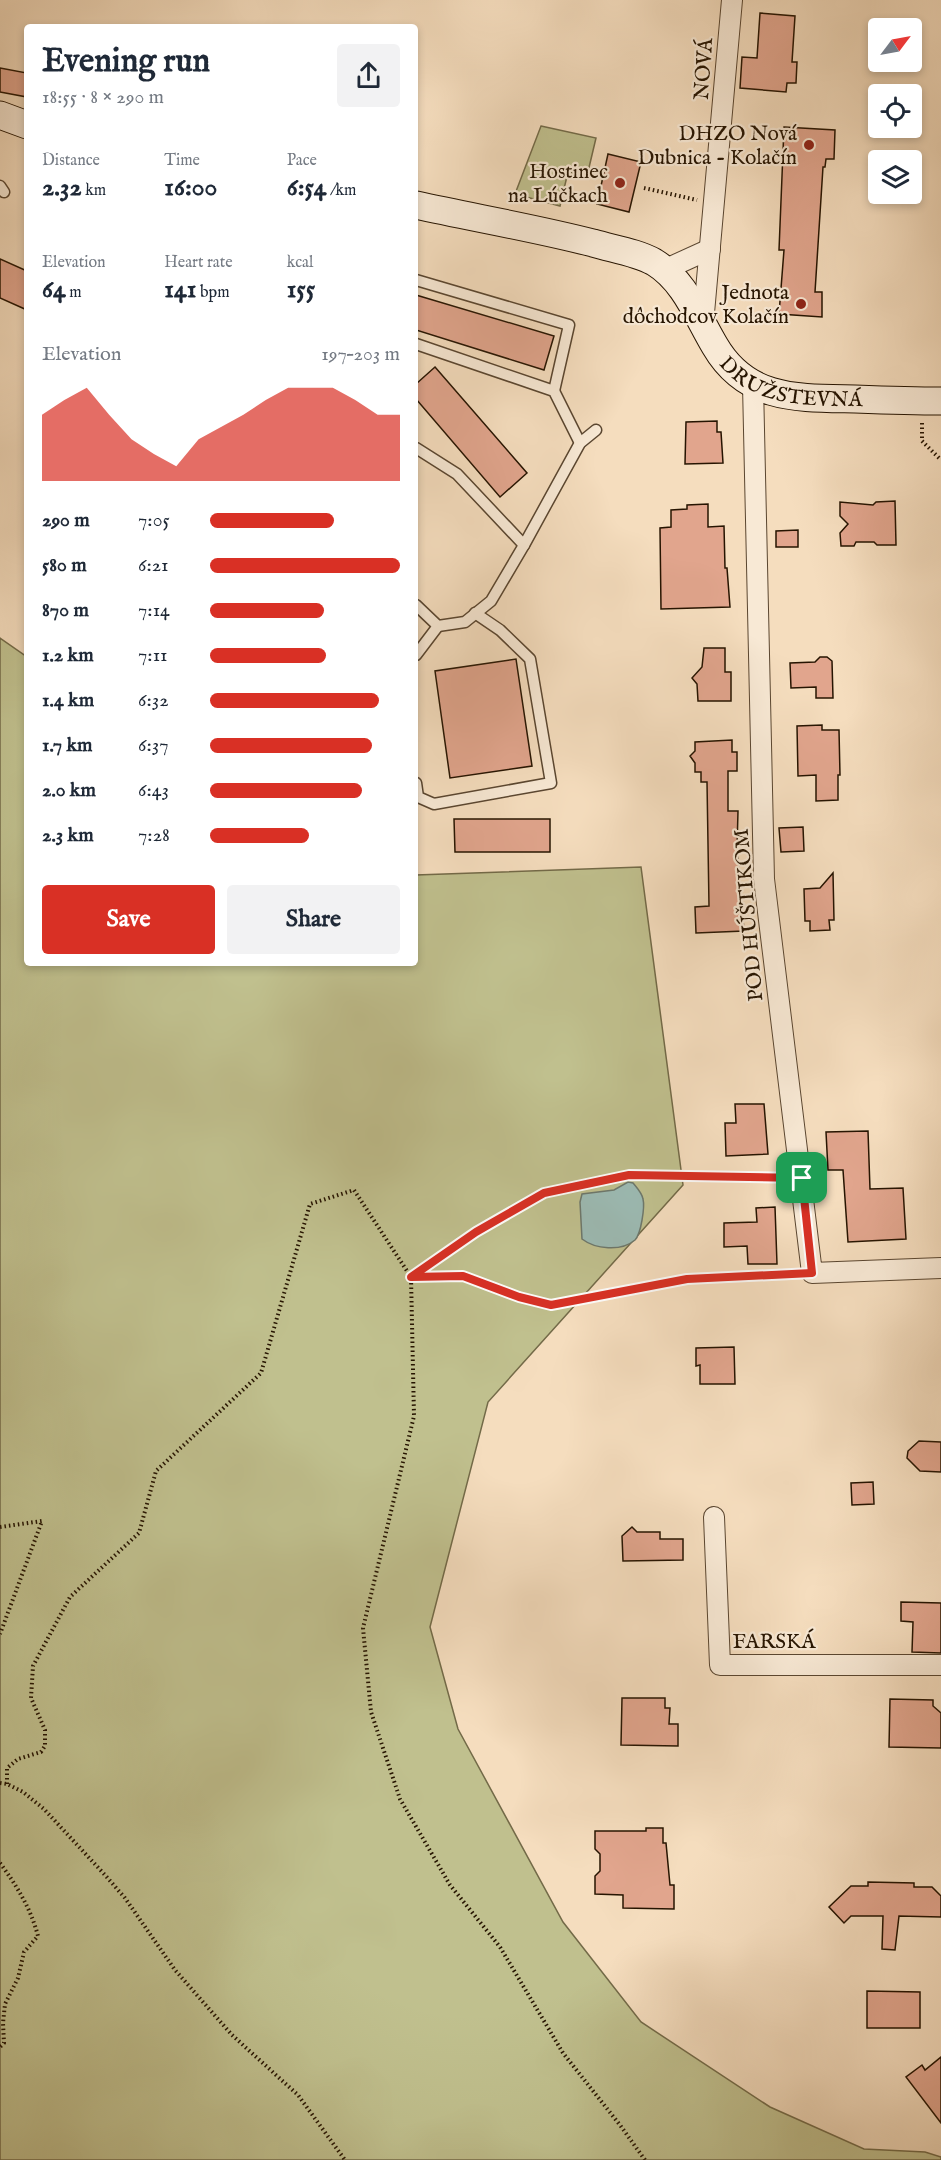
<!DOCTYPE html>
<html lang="en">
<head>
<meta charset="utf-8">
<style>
	body { margin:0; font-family:"IM FELL English",serif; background:#f2f2f3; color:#1f2937; height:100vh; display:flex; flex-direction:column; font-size:22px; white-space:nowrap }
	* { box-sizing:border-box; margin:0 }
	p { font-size:20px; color:#747a83 }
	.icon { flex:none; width:33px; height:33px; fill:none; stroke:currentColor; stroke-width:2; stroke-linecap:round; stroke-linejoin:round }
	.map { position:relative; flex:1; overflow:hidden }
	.panel { position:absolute; left:24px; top:24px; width:394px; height:942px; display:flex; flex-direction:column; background:#fff; border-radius:6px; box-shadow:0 3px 9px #0003 }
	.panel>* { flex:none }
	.needle { width:39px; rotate:58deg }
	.buttons { position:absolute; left:868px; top:18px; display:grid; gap:12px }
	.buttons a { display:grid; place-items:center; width:54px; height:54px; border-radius:6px; background:#fff; box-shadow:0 3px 9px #0003; font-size:30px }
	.pin { position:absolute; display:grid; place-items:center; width:51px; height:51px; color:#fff; margin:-26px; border-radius:12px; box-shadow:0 3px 9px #0006 }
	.round { display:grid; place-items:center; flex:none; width:63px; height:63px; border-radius:6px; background:#f2f2f3 }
	.head { display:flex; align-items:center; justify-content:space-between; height:102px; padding:0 18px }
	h1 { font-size:33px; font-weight:800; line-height:45px }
	.metrics { display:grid; grid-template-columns:repeat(3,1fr); gap:9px; height:102px; padding:6px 18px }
	.metrics div { display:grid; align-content:center }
	.metrics b { font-size:26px; font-weight:800 }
	.metrics small { font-size:16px; font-weight:400 }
	.metrics p { font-size:16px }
	.chart { height:168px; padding:12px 18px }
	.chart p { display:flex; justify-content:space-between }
	.chart svg { width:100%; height:108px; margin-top:6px; fill:#d93025; opacity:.7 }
	.cta { display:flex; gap:12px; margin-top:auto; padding:12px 18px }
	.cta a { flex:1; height:69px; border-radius:6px; background:#d93025; color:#fff; font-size:24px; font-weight:800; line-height:69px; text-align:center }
	.cta a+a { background:#f2f2f3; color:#1f2937 }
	ul { padding:0 18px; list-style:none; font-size:20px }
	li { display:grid; grid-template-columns:96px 72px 1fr; align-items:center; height:45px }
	li i { height:15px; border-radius:8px; background:#d93025 }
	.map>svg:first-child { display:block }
	.green { fill:#c0c08e; stroke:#736a48; stroke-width:1.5 }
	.water { fill:#9cbbb4; stroke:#6d786c; stroke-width:1.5 }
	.building { fill:#e1a58d; stroke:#261401; stroke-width:1.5 }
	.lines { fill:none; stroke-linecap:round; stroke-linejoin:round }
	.lane-casing { stroke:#5a4630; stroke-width:13 }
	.street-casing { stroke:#5a4630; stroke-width:22 }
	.secondary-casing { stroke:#261401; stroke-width:29 }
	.path { stroke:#261401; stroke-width:4; stroke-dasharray:1.5 3; stroke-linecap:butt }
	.lane { stroke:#f8e9d5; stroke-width:10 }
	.street { stroke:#f8e9d5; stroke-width:20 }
	.secondary { stroke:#f8e9d5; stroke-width:27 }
	.route-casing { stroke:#fff; stroke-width:12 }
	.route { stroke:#d93025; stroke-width:8 }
	.poi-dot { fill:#8f2418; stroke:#f8e9d5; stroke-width:2 }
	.labels { text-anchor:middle; stroke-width:4.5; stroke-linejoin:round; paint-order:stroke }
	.street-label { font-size:21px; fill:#261401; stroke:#f8e9d5 }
	.poi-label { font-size:21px; fill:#261401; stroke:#f8e9d5; text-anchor:end }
</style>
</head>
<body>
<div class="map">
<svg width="941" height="2160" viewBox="0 0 941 2160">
	<rect width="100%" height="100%" fill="#f5ddbe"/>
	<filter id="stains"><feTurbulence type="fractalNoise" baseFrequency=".00333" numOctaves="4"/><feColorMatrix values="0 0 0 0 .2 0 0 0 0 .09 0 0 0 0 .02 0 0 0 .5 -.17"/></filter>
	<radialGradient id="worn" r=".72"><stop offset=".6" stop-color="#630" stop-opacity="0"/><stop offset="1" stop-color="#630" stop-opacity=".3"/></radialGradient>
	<g class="green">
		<path d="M 541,126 L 596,138 L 587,176 L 568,172 L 560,206 L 515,194 Z"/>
		<path d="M 0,638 L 27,657 L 27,963 L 416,963 L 416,875 L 641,867 L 683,1185 L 488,1402 L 430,1627 L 458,1729 L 563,1922 L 641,2022 L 770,2107 L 864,2149 L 925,2152 L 941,2157 L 941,2160 L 0,2160 Z"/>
	</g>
	<path class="water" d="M 628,1182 L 633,1183 C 637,1188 642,1193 643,1199 C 645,1207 641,1234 635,1240 C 621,1252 595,1249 582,1239 L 580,1202 L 582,1194 L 614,1190 Z"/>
	<g class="building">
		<path d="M 760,13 L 795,16 L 792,62 L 797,62 L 796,83 L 787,83 L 786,92 L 740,88 L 742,57 L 757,58 Z"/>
		<path d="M 0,68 L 27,73 L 27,97 L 0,92 Z"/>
		<path d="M 784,127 L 835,130 L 834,159 L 826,159 L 825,167 L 823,167 L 815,292 L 822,292 L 822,317 L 779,314 L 784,250 L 779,250 Z"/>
		<path d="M 608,154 L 641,162 L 629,212 L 597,204 Z"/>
		<path d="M 0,259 L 27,271 L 27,310 L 0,298 Z"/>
		<path d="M 416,295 L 554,336 L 544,370 L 416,330 Z"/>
		<path d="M 435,367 L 527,473 L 500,497 L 416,399 L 416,384 Z"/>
		<path d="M 717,421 L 717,432 L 721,432 L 723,463 L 685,464 L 686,422 Z"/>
		<path d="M 895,501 L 896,545 L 877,545 L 874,542 L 856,542 L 854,546 L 841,546 L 840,533 L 848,524 L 840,516 L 840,502 L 873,505 L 876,502 Z"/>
		<path d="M 708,504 L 708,527 L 724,526 L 725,568 L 727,568 L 730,607 L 661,609 L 660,528 L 671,527 L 671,510 L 687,509 L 687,505 Z"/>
		<path d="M 798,530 L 798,547 L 776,547 L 776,531 Z"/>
		<path d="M 704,648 L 725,648 L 725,672 L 731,672 L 731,701 L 698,701 L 697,684 L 692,678 L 702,667 Z"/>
		<path d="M 820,657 L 827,657 L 832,661 L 833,698 L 816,698 L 816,687 L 791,688 L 790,663 L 815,662 Z"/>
		<path d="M 516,659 L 532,766 L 450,778 L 435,671 Z"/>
		<path d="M 822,725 L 822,730 L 839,730 L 840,775 L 838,775 L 838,800 L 816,801 L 816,775 L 798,776 L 797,726 Z"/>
		<path d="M 732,740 L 732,752 L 737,752 L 737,771 L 728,771 L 728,811 L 738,811 L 737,848 L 744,931 L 696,933 L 695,907 L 709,906 L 707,782 L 701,782 L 701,772 L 695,772 L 695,763 L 690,756 L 695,751 L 695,742 Z"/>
		<path d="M 454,819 L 550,819 L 550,852 L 455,852 Z"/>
		<path d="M 803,827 L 804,851 L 781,852 L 779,828 Z"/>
		<path d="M 833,873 L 834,920 L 829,920 L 830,930 L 810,931 L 810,921 L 805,921 L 804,889 L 820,888 Z"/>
		<path d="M 735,1104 L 764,1104 L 768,1154 L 726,1156 L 725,1123 L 736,1123 Z"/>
		<path d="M 868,1131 L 870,1189 L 903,1188 L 906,1239 L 848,1242 L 843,1170 L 828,1170 L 826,1132 Z"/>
		<path d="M 775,1207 L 777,1264 L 748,1264 L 747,1246 L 724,1247 L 724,1223 L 757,1222 L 756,1208 Z"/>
		<path d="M 734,1347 L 735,1384 L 700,1384 L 700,1365 L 696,1366 L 696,1348 Z"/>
		<path d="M 919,1441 L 941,1442 L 941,1472 L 920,1471 L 907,1458 L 908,1451 Z"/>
		<path d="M 873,1482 L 874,1504 L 852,1505 L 851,1483 Z"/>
		<path d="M 632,1527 L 637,1532 L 660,1532 L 660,1539 L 683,1539 L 683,1560 L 623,1561 L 622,1536 Z"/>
		<path d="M 901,1602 L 941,1603 L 941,1653 L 912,1652 L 913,1622 L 901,1621 Z"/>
		<path d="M 622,1698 L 665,1698 L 665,1708 L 670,1708 L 669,1724 L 678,1724 L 678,1746 L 621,1745 Z"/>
		<path d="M 890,1699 L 933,1700 L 933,1706 L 941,1713 L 941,1748 L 889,1747 Z"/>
		<path d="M 646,1828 L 663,1828 L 663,1843 L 666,1843 L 670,1885 L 674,1885 L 674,1909 L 623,1908 L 623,1895 L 595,1894 L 595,1876 L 600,1871 L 600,1854 L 595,1849 L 595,1831 L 646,1831 Z"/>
		<path d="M 868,1882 L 914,1883 L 914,1887 L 932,1887 L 941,1896 L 941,1917 L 899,1916 L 895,1950 L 882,1949 L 883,1916 L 851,1916 L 844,1923 L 829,1907 L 851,1886 L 868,1886 Z"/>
		<path d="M 867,1991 L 920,1992 L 920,2028 L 867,2028 Z"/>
		<path d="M 941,2057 L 941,2123 L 906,2077 L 922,2065 L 925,2070 Z"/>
	</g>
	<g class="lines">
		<g class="lane-casing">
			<g id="lane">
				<path d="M 0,186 L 4,192"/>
				<path d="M 416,280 L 569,325 L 554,391"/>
				<path d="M 416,344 L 554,391 L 580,443"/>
				<path d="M 416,448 L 457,474 L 524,545"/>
				<path d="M 416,605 L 438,626 L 465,622 L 491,601 L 524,545 L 580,443 L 596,430"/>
				<path d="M 416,655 L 438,626"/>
				<path d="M 416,783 L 418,797 L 434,804 L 551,783 L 530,659 L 500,630 L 475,613"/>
			</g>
		</g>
		<g class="street-casing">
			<g id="street">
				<path d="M 664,270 L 710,249"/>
				<path d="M 703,324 L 732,0"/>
				<path d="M 753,385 L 764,879 L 812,1273 L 941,1268"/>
				<path d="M 714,1517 L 720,1665 L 941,1665"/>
			</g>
		</g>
		<g class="secondary-casing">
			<g id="secondary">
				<path d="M 0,115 L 27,125"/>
				<path id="s1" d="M 416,205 C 475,218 535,228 593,243 C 613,249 636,252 654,262 C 685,281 697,316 715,346 C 747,401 799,398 855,399 C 883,400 912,401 941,401"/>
			</g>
		</g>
		<g class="path">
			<path d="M 644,188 L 697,200"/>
			<path d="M 922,423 L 922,441 L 941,460"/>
			<path d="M 0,1527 L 42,1521 L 0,1634"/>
			<path d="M 0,1783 L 7,1784 L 23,1792 L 44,1809 L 105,1875 L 125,1898 L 175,1970 L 232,2035 L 298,2095 L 345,2160"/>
			<path d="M 7,1784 L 7,1768 L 18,1759 L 41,1752 L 45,1746 L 45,1730 L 31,1698 L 33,1666 L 70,1597 L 139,1533 L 156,1471 L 261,1373 L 310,1204 L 354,1190 L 411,1277 L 476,1232 L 544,1193 L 629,1175 L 783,1178"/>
			<path d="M 0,1863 C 17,1886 31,1909 38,1936 L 24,1952 L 18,1978 L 5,2004 L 3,2023 L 4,2043 L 0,2047"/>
			<path d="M 645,2160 L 620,2125 L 563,2053 L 500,1947 L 450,1885 L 400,1799 L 371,1712 L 363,1628 L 414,1416 L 411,1277 L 463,1276 L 519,1297 L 551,1305 L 688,1279 L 794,1274"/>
		</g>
		<use href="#lane" class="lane"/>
		<use href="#street" class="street"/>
		<use href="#secondary" class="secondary"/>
	</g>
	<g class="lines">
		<g class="route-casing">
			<path id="route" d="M 629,1175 L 802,1178 L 812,1273 L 687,1279 L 551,1305 L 519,1297 L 463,1276 L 411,1277 L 476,1232 L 544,1193 Z"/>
		</g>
		<use href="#route" class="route"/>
	</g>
	<g class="poi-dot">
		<circle cx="809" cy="145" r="6"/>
		<circle cx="620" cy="183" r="6"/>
		<circle cx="801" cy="304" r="6"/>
	</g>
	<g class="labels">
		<g class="street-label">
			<text transform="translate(703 69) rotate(-86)" y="7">NOVÁ</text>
			<text dy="7" stroke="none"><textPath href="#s1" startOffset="441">DRUŽSTEVNÁ</textPath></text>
			<text transform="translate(748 915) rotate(-95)" y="7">POD HÚŠTIKOM</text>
			<text x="774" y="1648">FARSKÁ</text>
		</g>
		<g class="poi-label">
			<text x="797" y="140">DHZO Nová<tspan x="797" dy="24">Dubnica - Kolačín</tspan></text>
			<text x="608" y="178">Hostinec<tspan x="608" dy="24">na Lúčkach</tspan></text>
			<text x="789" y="299">Jednota<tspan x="789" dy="24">dôchodcov Kolačín</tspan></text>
		</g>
	</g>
	<rect width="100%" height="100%" filter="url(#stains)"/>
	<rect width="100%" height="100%" fill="url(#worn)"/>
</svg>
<div class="buttons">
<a><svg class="needle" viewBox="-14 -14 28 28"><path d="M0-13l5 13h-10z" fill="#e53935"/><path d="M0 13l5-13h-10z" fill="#747a83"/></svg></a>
<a><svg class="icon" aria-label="locate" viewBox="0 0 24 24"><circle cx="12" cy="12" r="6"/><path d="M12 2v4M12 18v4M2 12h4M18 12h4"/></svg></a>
<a><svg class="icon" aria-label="layers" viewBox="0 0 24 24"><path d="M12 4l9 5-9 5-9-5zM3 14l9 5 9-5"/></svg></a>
</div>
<div class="pin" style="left:802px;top:1178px;background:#1e9e55"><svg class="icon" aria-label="arrive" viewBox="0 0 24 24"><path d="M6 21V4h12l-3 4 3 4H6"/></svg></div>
<section class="panel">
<div class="head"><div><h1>Evening run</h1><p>18:55 · 8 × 290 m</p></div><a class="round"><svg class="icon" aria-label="share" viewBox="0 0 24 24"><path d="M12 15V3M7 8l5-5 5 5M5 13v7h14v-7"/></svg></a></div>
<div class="metrics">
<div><p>Distance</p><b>2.32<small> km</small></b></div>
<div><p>Time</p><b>16:00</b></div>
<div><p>Pace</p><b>6:54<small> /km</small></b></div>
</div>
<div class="metrics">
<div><p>Elevation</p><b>64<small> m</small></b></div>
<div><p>Heart rate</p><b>141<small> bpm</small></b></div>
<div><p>kcal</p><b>155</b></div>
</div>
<div class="chart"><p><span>Elevation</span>197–203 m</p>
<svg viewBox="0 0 160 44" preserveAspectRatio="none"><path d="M0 44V17L10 11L20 6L30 17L40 27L50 33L60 38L70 27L80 22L90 17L100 11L110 6L120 6L130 6L140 11L150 17L160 17V44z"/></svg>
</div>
<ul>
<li><b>290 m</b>7:05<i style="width:65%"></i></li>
<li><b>580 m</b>6:21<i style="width:100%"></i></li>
<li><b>870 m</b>7:14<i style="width:60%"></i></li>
<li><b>1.2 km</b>7:11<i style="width:61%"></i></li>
<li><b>1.4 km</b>6:32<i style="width:89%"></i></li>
<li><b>1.7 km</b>6:37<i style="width:85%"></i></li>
<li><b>2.0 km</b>6:43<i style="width:80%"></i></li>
<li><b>2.3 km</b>7:28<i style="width:52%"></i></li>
</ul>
<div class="cta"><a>Save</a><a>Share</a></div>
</section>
</div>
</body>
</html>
